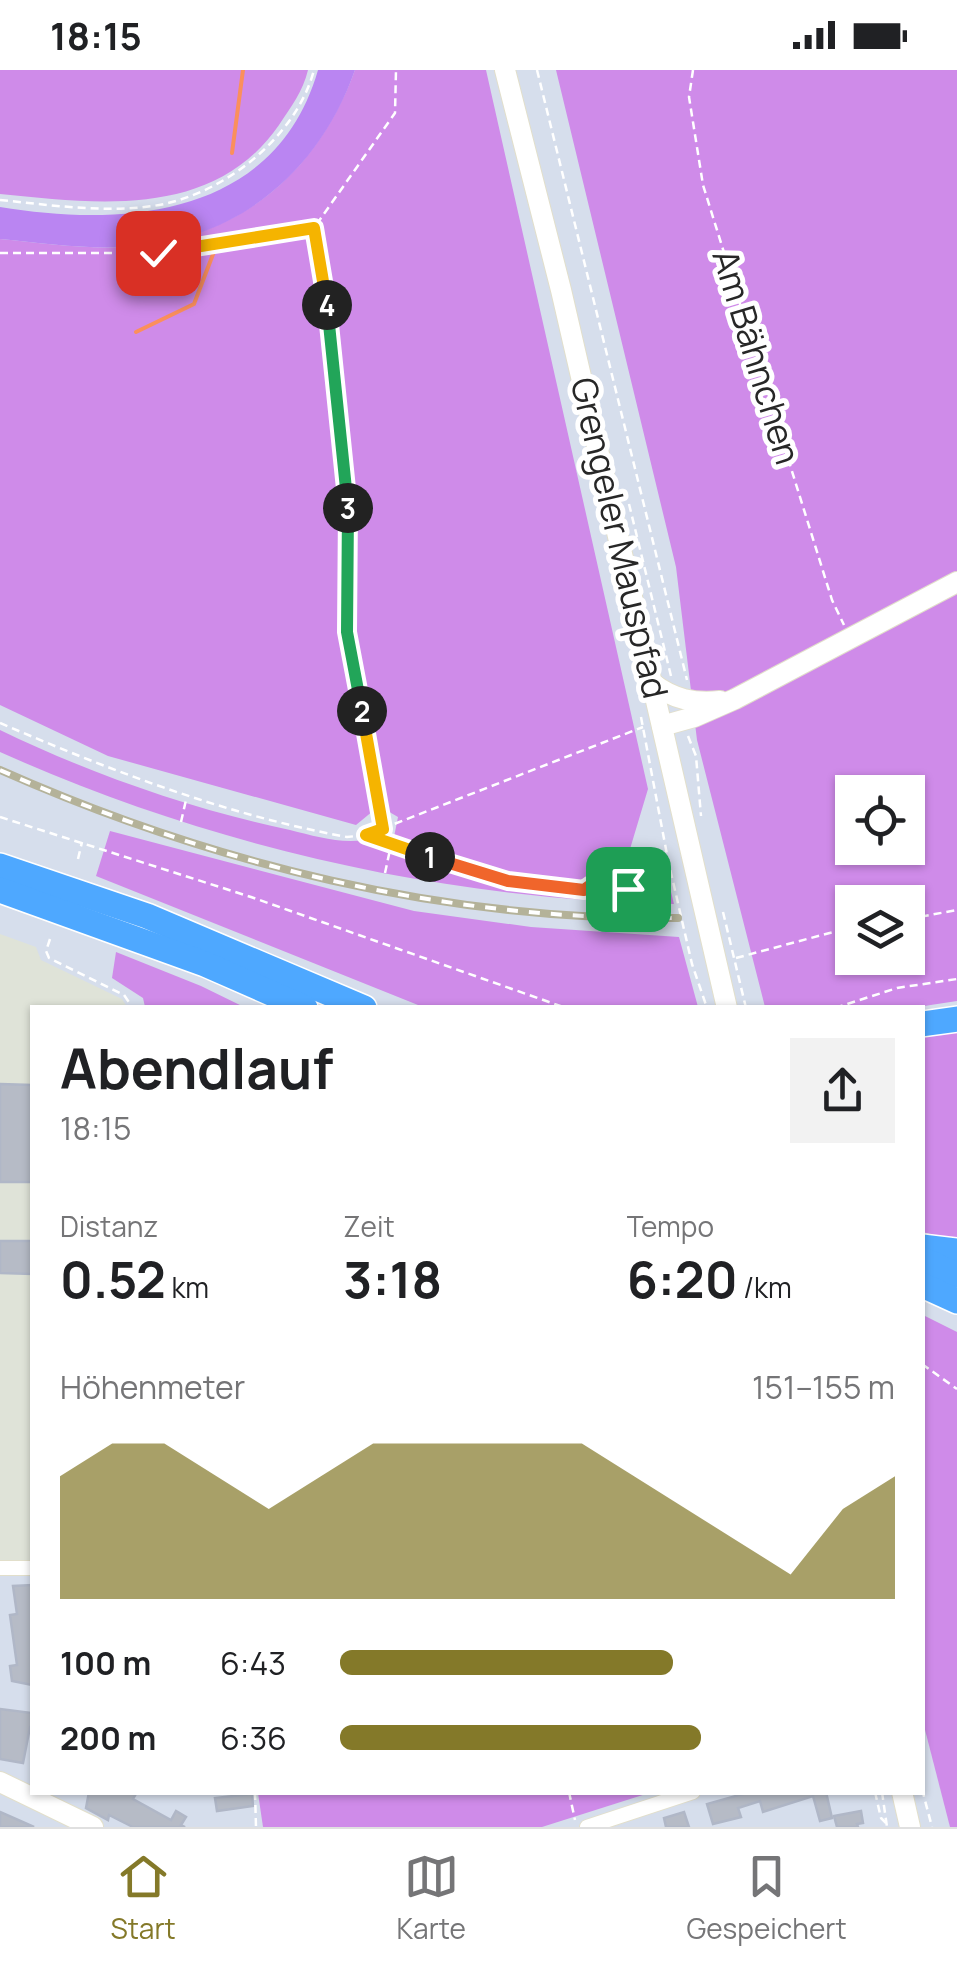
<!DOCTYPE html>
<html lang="de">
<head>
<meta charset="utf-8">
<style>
	body { margin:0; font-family:Manrope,sans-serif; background:#f2f2f2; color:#202124; height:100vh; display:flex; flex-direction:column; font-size:38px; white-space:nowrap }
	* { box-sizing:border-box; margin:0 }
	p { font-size:32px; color:#757577 }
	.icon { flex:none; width:55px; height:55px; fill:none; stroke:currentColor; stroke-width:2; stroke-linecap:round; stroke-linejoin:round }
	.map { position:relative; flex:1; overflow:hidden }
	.drawer { position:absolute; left:30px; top:935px; width:895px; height:790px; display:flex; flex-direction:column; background:#fff; border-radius:0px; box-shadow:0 2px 8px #0004 }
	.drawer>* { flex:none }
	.fabs { position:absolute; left:835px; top:705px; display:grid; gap:20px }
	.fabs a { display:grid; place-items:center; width:90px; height:90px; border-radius:0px; background:#fff; box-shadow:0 2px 8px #0004; font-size:50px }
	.pin { position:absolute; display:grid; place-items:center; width:85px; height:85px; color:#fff; margin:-42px; border-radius:20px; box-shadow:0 5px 15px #0006 }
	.km { position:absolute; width:50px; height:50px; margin:-25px; border-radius:50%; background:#222; color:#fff; font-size:28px; line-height:50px; text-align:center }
	.round { display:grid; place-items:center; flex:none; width:105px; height:105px; border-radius:0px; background:#f2f2f2 }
	.head { display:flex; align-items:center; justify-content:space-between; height:170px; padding:0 30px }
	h1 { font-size:55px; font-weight:700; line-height:75px }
	.metrics { display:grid; grid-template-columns:repeat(3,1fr); gap:15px; height:170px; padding:10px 30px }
	.metrics div { display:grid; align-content:center }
	.metrics b { font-size:50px; font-weight:700 }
	.metrics small { font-size:28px; font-weight:400 }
	.metrics p { font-size:28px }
	.chart { height:280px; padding:20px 30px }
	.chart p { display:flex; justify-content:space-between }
	.chart svg { width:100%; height:180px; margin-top:10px; fill:#847929; opacity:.7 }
	ul { padding:0 30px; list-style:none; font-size:32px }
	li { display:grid; grid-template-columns:160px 120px 1fr; align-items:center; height:75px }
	li i { height:25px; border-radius:12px; background:#847929 }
	.status { display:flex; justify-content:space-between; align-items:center; height:70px; padding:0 50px; background:#fff; direction:ltr }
	.status svg { height:28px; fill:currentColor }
	.dock { display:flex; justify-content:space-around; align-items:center; height:140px; border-top:2px solid #e0e0e0; background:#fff; font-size:28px; color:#757577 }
	.dock a { display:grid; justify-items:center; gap:5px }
	.dock .on { color:#847929 }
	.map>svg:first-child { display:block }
	.industrial { fill:#dfe3d8 }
	.green { fill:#cf8be9; fill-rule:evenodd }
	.pitch { fill:#ba85f2 }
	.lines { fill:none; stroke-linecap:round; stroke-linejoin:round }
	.stream { stroke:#fb8f5c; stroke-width:4 }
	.building { fill:#b6bbc6; stroke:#b0b7c7; stroke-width:2.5 }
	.street-casing { stroke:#e2dfcb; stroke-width:16 }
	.secondary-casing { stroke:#e2dfcb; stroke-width:22 }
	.highway-casing { stroke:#fff; stroke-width:28 }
	.path { stroke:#fff; stroke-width:2.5; stroke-dasharray:8 5; stroke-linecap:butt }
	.street { stroke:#fff; stroke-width:14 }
	.secondary { stroke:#fff; stroke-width:20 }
	.highway { stroke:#4ea8ff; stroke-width:25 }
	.rail-casing { stroke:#b4b299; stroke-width:8 }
	.rail { stroke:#fff; stroke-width:4; stroke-dasharray:11; stroke-linecap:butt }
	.split-1-casing { stroke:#fff; stroke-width:20 }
	.split-2-casing { stroke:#fff; stroke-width:20 }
	.split-3-casing { stroke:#fff; stroke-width:20 }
	.split-4-casing { stroke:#fff; stroke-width:20 }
	.split-5-casing { stroke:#fff; stroke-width:20 }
	.split-1 { stroke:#f0652b; stroke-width:12 }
	.split-2 { stroke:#f5b400; stroke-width:12 }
	.split-3 { stroke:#22a559; stroke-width:12 }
	.split-4 { stroke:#22a559; stroke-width:12 }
	.split-5 { stroke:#f5b400; stroke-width:12 }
	.labels { text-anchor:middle; stroke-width:10; stroke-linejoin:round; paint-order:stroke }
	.street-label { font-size:35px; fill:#272727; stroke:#fff }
</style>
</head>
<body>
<div class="status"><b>18:15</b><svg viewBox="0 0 49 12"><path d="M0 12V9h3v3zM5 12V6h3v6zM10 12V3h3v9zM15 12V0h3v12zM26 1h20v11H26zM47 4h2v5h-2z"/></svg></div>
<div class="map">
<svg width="957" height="1757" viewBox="0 0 957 1757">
	<rect width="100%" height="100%" fill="#d6deec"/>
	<path class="industrial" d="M 0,864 L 36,877 L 41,890 L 122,929 L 127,937 L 32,938 L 32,1492 L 0,1491 Z"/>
	<g class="green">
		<path d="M 0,0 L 308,0 C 303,21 291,37 279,55 C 214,149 99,134 0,124 Z"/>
		<path d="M 355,0 L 486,0 L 648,719 L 627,789 C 657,812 663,780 674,834 C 442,829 212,777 0,682 L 0,660 C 91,704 191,739 290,760 C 315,766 339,774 365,770 L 522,820 L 613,825 L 614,818 L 605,815 L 520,811 L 397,772 L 394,767 L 398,747 L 379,736 L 356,755 L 108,686 L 0,635 L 0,169 C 41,173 83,179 124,177 C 237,171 317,104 355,0 Z"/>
		<path d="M 556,0 L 957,0 L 957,931 L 911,938 L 765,937 L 697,670 L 676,497 ZM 852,722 L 908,722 L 908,778 L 852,778 ZM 852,832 L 908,832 L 908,888 L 852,888 Z"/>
		<path d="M 110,761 L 414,841 L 531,857 L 679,867 L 698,937 L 423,937 L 96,806 Z"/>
		<path d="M 116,882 L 201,916 L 244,937 L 145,937 L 143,928 L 112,908 Z"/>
		<path d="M 957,962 L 957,1172 L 923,1162 L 922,966 Z"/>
		<path d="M 923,1245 L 957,1262 L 957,1757 L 950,1757 L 923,1652 Z"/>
		<path d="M 258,1723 L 258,1722 L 649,1723 L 542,1757 L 263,1757 Z"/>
	</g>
	<path class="pitch" d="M 318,0 L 355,0 C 319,103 235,173 124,177 C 83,179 41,173 0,169 L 0,137 C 127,158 276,146 318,0 Z"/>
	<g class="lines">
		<g class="stream">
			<path d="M 232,83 L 243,0"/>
			<path d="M 136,262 L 194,234 L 215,179"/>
		</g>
	</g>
	<g class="building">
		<path d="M 0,1014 L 32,1015 L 32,1112 L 0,1112 Z"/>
		<path d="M 0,1171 L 32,1171 L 32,1204 L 0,1203 Z"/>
		<path d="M 32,1515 L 32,1615 L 12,1611 L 10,1596 L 17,1595 L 10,1545 L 17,1544 L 13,1516 Z"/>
		<path d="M 0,1639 L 32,1643 L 32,1657 L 30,1657 L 23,1693 L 0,1689 Z"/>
		<path d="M 89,1722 L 137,1722 L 133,1729 L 171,1750 L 176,1741 L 186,1747 L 181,1755 L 185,1757 L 133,1757 L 109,1745 L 108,1750 L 86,1738 Z"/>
		<path d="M 750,1722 L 826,1722 L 832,1748 L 820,1751 L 813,1726 L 763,1742 L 760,1731 L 738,1738 L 741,1747 L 713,1754 L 707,1734 Z"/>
		<path d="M 252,1724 L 253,1736 L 217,1741 L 215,1728 Z"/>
		<path d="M 861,1741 L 863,1753 L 857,1754 L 858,1757 L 837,1757 L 834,1746 Z"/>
		<path d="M 0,1742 L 34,1757 L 0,1757 Z"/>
		<path d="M 684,1742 L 689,1757 L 666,1757 L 664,1748 Z"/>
	</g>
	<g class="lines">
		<g class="street-casing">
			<g id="street">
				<path d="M 0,1498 L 32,1498"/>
				<path d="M 587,1757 L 693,1722"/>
			</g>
		</g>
		<g class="secondary-casing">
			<g id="secondary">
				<path d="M 505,0 L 561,220 L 727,938"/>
				<path d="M 652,613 C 673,629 694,634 720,631"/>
				<path d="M 662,656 L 694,647 L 735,629 L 957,512"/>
				<path d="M 0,1712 L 93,1757"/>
				<path d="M 902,1722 L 910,1757"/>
			</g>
		</g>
		<g class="highway-casing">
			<g id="highway">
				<path d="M 0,796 L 147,846 L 364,938"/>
				<path d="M 0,820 L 205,894 L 305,938"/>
				<path d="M 922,954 L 957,949"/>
				<path d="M 922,1177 L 957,1181"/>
				<path d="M 922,1189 L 957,1205"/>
				<path d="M 922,1215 L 957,1231"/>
			</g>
		</g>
		<g class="path">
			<path d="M 537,0 L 687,610"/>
			<path d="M 693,0 L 689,27 L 703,115 L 832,530 L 844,555"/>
			<path d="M 0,130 C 51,135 102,143 153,136 C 222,126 296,68 314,0"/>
			<path d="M 0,183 L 158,183 L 313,158"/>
			<path d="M 629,434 L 671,606"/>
			<path d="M 641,647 L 668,790 L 692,894 L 707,938"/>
			<path d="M 0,653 C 112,701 226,745 347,767 L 366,765 L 643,657"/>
			<path d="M 688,666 L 696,686 L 701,746"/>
			<path d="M 0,747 L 251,827 L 566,938"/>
			<path d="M 181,752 L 186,730"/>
			<path d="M 383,759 L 347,562 L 348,429 L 333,274 L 314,158 L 395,43 L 396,0"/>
			<path d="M 368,766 L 508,811 L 585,820 L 591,815 L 628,819 L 630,790 L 668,790"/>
			<path d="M 78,789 L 82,772"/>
			<path d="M 385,803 L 391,775"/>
			<path d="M 723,842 L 746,938"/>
			<path d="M 908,849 L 957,840"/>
			<path d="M 50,869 L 46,881 L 49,888 L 124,925 L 133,938"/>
			<path d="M 736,888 L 852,857"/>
			<path d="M 835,938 L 897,918 L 957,909"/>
			<path d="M 922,1294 L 957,1319"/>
			<path d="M 922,1719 L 932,1757"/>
			<path d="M 255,1722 L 256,1757"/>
			<path d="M 569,1722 L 575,1750"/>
			<path d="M 875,1722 L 881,1748 L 886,1753"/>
			<path d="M 882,1722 L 887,1757"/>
		</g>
		<use href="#street" class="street"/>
		<use href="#secondary" class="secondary"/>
		<use href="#highway" class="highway"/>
		<g class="rail-casing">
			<path id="rail" d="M 0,700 C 212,794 444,851 678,848"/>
		</g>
		<use href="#rail" class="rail"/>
	</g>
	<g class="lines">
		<g class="split-1-casing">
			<path id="split-1" d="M 430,787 L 508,811 L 584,820 L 591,815 L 628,819"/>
		</g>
		<g class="split-2-casing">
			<path id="split-2" d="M 362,641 L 383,759 L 366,765 L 430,787"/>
		</g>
		<g class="split-3-casing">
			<path id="split-3" d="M 348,438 L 347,562 L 362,641"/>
		</g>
		<g class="split-4-casing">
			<path id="split-4" d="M 327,235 L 348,438"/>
		</g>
		<g class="split-5-casing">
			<path id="split-5" d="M 158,183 L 314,158 L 327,235"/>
		</g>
		<use href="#split-1" class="split-1"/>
		<use href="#split-2" class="split-2"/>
		<use href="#split-3" class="split-3"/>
		<use href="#split-4" class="split-4"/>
		<use href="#split-5" class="split-5"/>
	</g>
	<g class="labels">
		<g class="street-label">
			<text transform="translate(756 287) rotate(73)" y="12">Am Bähnchen</text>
			<text transform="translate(619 468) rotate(77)" y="12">Grengeler Mauspfad</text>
		</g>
	</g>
</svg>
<div class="fabs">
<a><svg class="icon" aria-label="locate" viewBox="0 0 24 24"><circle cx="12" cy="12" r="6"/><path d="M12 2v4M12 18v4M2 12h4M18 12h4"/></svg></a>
<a><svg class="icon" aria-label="layers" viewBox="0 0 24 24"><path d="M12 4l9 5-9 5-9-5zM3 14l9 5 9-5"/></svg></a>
</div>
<div class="pin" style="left:628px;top:819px;background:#1e9e55"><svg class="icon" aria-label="arrive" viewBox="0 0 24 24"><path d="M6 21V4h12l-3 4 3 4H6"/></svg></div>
<div class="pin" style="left:158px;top:183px;background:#d93025"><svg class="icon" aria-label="check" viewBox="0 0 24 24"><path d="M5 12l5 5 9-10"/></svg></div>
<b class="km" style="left:430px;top:787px">1</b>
<b class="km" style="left:362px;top:641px">2</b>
<b class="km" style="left:348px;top:438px">3</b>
<b class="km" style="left:327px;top:235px">4</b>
<section class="drawer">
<div class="head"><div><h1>Abendlauf</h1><p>18:15</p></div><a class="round"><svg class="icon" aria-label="share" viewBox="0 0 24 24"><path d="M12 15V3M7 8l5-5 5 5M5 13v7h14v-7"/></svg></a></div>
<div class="metrics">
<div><p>Distanz</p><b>0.52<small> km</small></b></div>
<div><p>Zeit</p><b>3:18</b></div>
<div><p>Tempo</p><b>6:20<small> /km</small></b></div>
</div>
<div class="chart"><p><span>Höhenmeter</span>151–155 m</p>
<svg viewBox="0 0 160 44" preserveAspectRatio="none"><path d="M0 44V14L10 6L20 6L30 14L40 22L50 14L60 6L70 6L80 6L90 6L100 6L110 14L120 22L130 30L140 38L150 22L160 14V44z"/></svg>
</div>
<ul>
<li><b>100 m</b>6:43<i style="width:60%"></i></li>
<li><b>200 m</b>6:36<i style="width:65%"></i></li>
</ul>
</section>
</div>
<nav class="dock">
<a class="on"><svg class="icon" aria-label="home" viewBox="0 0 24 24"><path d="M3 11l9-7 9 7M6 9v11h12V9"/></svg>Start</a>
<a><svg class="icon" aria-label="map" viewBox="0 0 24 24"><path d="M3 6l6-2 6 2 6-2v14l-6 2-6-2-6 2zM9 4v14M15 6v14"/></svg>Karte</a>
<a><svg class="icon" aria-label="saved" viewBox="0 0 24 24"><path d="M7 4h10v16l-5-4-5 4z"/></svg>Gespeichert</a>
</nav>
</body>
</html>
